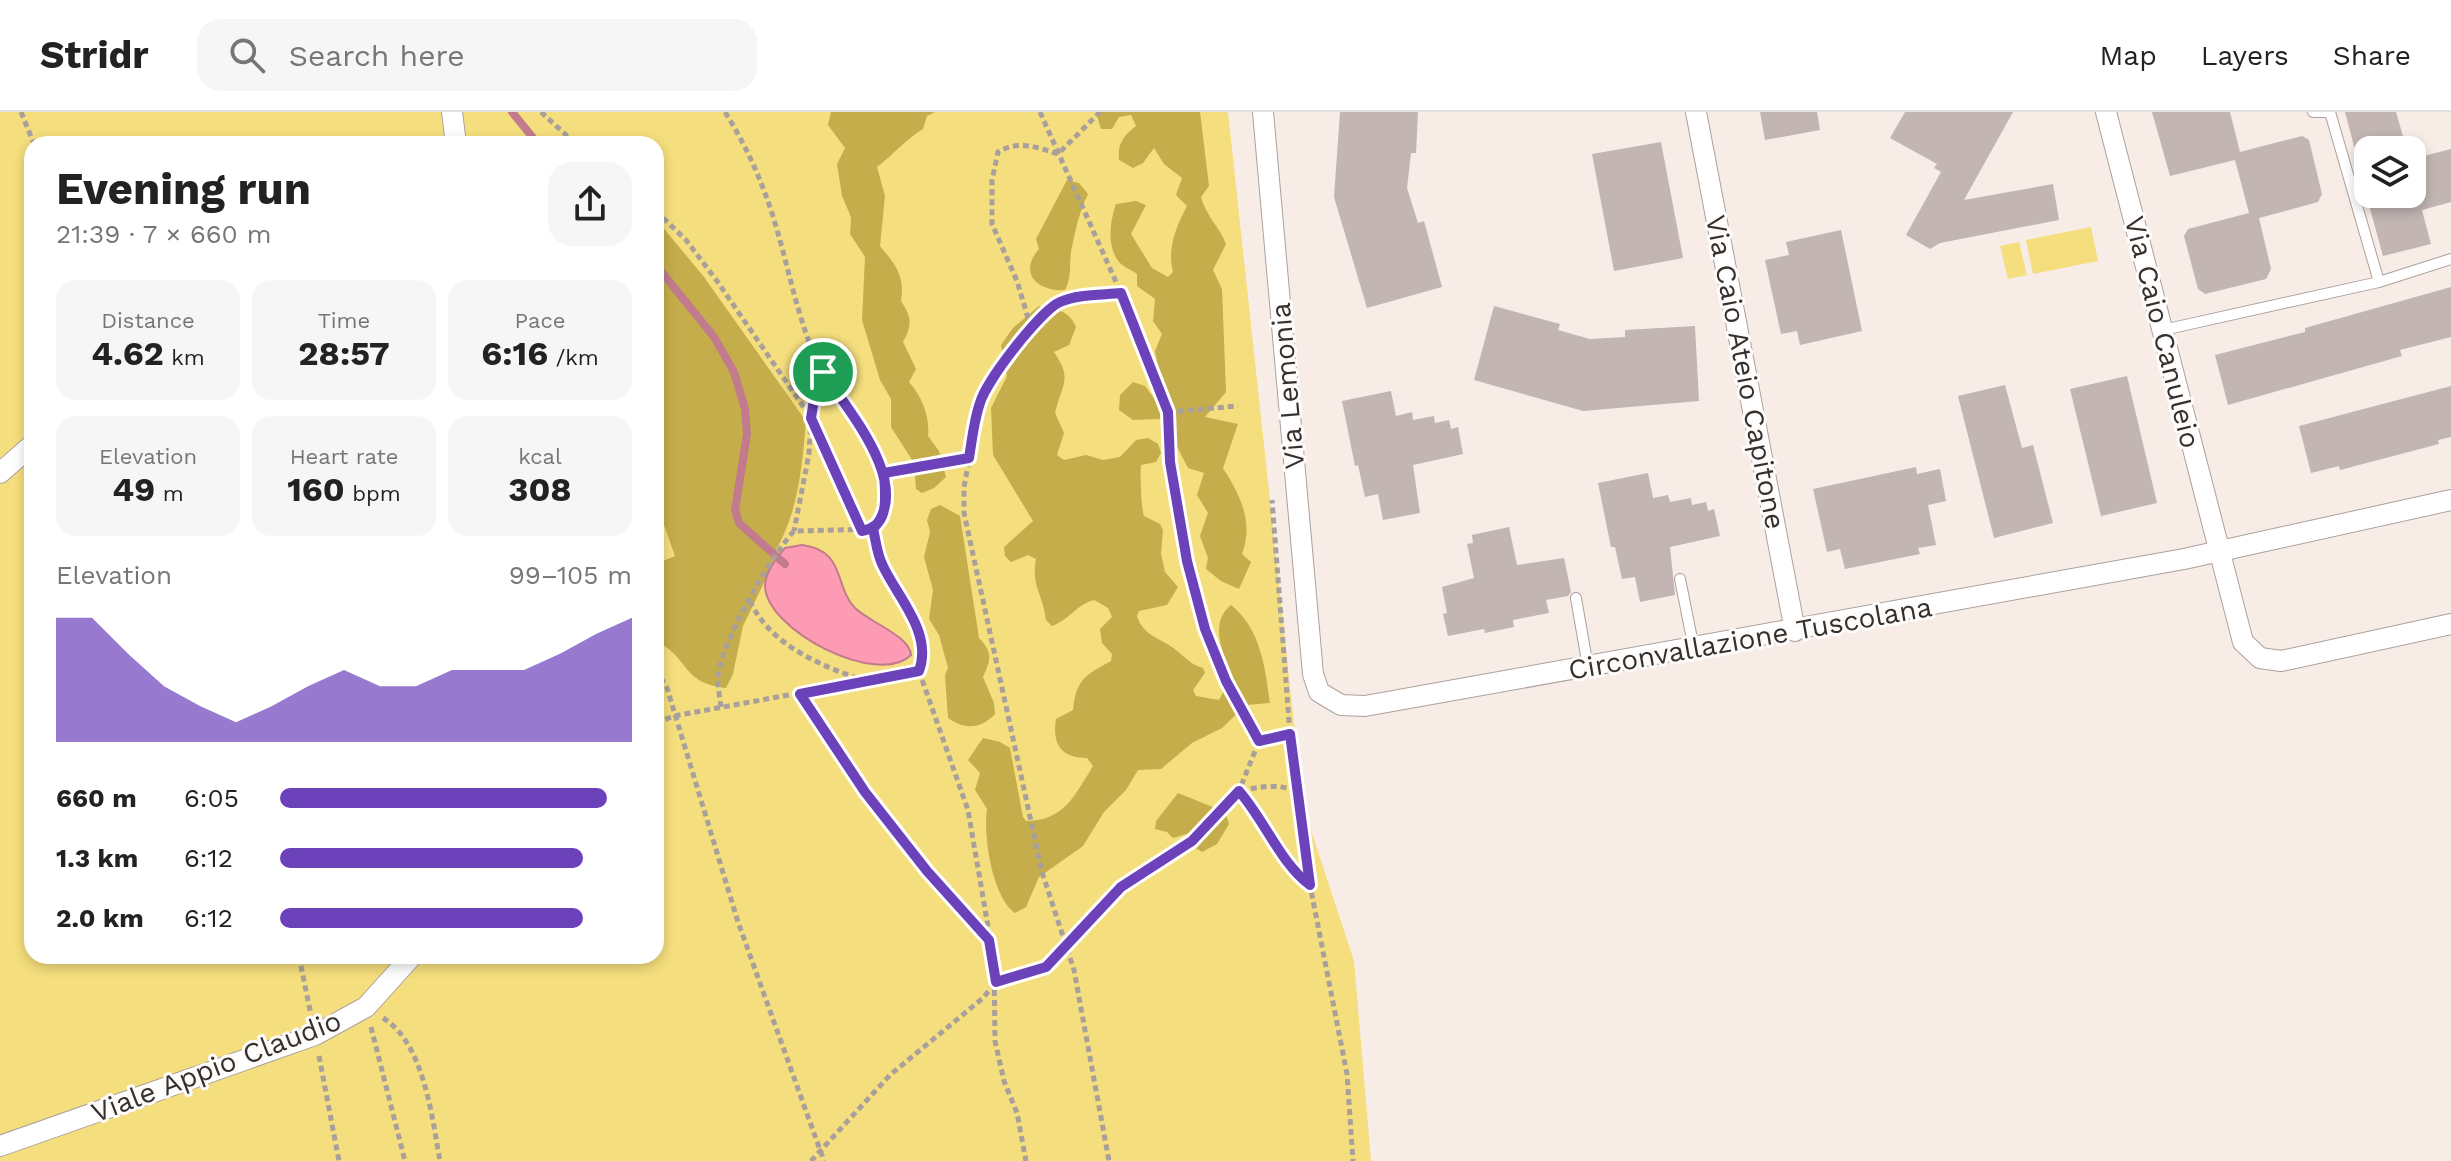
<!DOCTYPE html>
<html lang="en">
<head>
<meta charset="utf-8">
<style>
	body { margin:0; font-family:"Work Sans",sans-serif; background:#f6f6f6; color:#222; height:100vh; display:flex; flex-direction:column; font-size:30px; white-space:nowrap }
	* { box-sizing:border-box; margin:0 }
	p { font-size:26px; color:#767676 }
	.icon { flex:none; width:44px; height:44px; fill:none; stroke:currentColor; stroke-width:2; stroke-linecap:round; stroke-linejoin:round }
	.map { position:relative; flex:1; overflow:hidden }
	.sheet { position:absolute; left:24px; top:24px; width:640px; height:828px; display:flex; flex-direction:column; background:#fff; border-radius:24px; box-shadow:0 4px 12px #0003 }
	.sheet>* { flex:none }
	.tools { position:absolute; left:2354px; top:24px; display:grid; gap:16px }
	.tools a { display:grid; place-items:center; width:72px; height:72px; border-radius:16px; background:#fff; box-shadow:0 4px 12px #0003; font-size:40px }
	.pin { position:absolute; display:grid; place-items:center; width:68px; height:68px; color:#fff; margin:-34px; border:4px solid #fff; border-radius:50%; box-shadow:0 2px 8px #0007 }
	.round { display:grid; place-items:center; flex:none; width:84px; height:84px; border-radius:24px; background:#f6f6f6 }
	.head { display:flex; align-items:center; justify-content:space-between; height:136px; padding:0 32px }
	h1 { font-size:44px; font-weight:700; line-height:60px }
	.figures { display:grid; grid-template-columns:repeat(3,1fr); gap:12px; height:136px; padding:8px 32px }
	.figures div { display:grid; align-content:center; border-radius:20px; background:#f6f6f6; text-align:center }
	.figures b { font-size:34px; font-weight:700 }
	.figures small { font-size:22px; font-weight:400 }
	.figures p { font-size:22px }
	.chart { height:224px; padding:16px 32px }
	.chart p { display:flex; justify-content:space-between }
	.chart svg { width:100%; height:144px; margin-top:8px; fill:#6c42bb; opacity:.7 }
	ul { padding:0 32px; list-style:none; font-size:26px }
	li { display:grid; grid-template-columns:128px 96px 1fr; align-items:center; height:60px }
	li i { height:20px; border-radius:10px; background:#6c42bb }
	header { display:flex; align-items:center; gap:48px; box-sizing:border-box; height:112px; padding:0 40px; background:#fff; border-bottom:2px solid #e0e0e0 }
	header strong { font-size:38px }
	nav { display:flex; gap:44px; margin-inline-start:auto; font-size:28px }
	.search { width:560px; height:72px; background:#f6f6f6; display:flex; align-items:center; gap:20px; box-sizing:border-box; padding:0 28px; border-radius:24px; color:#767676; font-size:30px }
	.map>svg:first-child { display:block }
	.green { fill:#f5de7d; fill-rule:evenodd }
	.forest { fill:#c4ad4a }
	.water { fill:#fe9bb4; stroke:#c17b8c; stroke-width:2 }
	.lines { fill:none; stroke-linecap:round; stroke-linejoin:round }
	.stream { stroke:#c17b8c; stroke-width:8 }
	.building { fill:#c2b5b3 }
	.lane-casing { stroke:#aca19b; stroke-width:12 }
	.street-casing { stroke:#aca19b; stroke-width:22 }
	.path { stroke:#a9a09b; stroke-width:5; stroke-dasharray:6 4; stroke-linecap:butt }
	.lane { stroke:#fff; stroke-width:10 }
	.street { stroke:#fff; stroke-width:20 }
	.route-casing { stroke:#fff; stroke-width:16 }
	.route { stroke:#6c42bb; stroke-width:10 }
	.labels { text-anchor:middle; stroke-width:6; stroke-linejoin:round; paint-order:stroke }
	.street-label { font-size:28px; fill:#34302e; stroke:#fefcfb }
</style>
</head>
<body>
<header>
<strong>Stridr</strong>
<div class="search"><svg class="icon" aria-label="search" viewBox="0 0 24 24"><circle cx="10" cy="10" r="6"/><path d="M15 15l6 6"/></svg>Search here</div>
<nav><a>Map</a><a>Layers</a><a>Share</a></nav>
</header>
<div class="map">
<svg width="2451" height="1049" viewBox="0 0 2451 1049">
	<rect width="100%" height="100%" fill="#f8ece6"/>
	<g class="green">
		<path d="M 0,0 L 1228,0 L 1303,694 L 1354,849 L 1371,1049 L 0,1049 ZM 32,32 L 656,32 L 656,844 L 32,844 Z"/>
		<path d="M 2091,115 L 2098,149 L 2033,162 L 2026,128 Z"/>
		<path d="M 2019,130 L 2027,163 L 2008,167 L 2000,134 Z"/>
	</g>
	<g class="forest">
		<path d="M 831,0 L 935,0 L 927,4 L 923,17 C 906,27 893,43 877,55 L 885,84 L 880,134 C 896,153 905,164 901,189 C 911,204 913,213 903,230 L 916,257 L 909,270 C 922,284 930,305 928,324 L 939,339 L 946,365 L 934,376 L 922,381 L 916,377 L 914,351 L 891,315 L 891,287 L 880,268 L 862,208 L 865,145 L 850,122 L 851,105 L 842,84 L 837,52 L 845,36 L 828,13 Z"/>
		<path d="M 1096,0 L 1200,0 L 1209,74 L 1201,85 C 1206,104 1219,114 1226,132 L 1213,158 L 1222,177 L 1226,280 L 1205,305 L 1238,312 L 1223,356 C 1240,383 1254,410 1242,442 L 1251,450 L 1239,477 L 1221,469 L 1206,457 L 1208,446 L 1200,424 L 1208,401 L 1197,383 L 1204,361 L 1188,356 L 1174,329 L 1166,325 L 1161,307 L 1133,308 L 1119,298 L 1120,283 L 1133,270 L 1145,274 L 1154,286 L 1163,281 L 1155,239 L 1162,222 L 1153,209 L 1155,187 L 1137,174 L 1137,162 C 1133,159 1124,155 1120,151 C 1106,136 1110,109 1116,92 L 1136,89 L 1146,93 L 1131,122 L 1152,156 L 1168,165 L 1173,160 C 1167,136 1176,115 1187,94 L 1176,83 L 1182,66 L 1164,52 L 1154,36 L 1143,51 L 1133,56 L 1119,48 C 1117,32 1124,23 1136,14 L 1131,3 L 1119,5 L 1112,17 L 1101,17 Z"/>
		<path d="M 1067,68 L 1079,71 L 1088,82 C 1079,100 1075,120 1071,140 C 1069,155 1072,164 1065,178 C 1037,180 1018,161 1039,137 L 1036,127 Z"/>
		<path d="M 656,107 L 704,165 L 806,309 C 802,357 798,405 771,446 L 774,450 L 743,514 L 733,562 L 726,576 C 681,571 690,546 656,529 L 656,452 L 675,444 L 656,390 L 656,242 L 662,218 L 656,198 Z"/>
		<path d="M 1039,194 C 1056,197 1069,198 1076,215 L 1069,233 L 1054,240 C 1073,268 1062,271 1055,301 L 1064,321 L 1057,343 L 1064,348 L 1086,343 L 1103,348 L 1120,345 L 1136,328 L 1148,326 L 1158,332 L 1161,341 L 1156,350 L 1141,353 C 1140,363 1141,394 1144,404 L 1160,412 L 1163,418 L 1161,442 L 1165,460 L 1178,475 L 1167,493 L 1139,499 L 1137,504 C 1143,524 1161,526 1176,538 C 1186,546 1190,552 1203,556 L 1205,561 L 1193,578 L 1196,584 L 1219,588 L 1231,565 C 1224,541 1208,512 1231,493 C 1261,517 1265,556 1270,591 L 1246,593 L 1222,616 L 1192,631 L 1161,657 L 1138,658 L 1126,678 L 1104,700 L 1083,734 L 1039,765 L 1026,795 L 1015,801 C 992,785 983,723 987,697 L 975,678 L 980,661 L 968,648 L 983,626 L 1000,630 L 1010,636 L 1023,705 L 1026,709 C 1064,709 1075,683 1093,654 L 1087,646 C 1061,646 1052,632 1056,607 L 1073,598 C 1076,568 1085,563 1111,549 L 1112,542 L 1102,531 L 1100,517 L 1112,505 L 1108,496 L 1094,488 C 1076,493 1069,508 1052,514 L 1046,508 C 1043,482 1031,475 1036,447 L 1028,443 L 1011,450 L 1005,444 L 1004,435 L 1033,409 L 993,343 L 991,296 L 1007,264 L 1001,233 L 1013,216 Z"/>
		<path d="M 940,393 L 960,404 L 979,526 C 993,541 991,547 983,565 L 994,591 L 995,602 C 981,617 965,618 948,606 L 945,563 L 948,556 L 939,523 L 929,507 L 933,478 L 924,445 L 930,420 L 927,408 L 931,397 Z"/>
		<path d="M 1178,681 L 1225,700 L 1229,712 L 1217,732 L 1202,740 L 1196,736 L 1199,724 L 1193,720 L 1173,726 L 1167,720 L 1155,717 L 1156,709 Z"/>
	</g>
	<path class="water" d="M 802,433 C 846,438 834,475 855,496 C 869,510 910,524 911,543 C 878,576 766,518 765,474 C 765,461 777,445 785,436 Z"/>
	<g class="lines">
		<g class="stream">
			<path d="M 512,0 L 538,32"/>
			<path d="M 656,153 L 714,225 L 734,260 L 745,297 L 747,322 L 735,398 L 739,411 L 785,452"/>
		</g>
	</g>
	<g class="building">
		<path d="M 1340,0 L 1418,0 L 1416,41 L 1411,41 L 1407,76 L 1418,111 L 1424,109 L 1442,175 L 1367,196 L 1334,85 Z"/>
		<path d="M 1760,0 L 1817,0 L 1820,18 L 1765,28 Z"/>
		<path d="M 1905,0 L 2013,0 L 1964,88 L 2053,72 L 2059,108 L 1940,131 L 1930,137 L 1906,123 L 1941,60 L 1934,56 L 1937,52 L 1890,26 Z"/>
		<path d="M 2152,0 L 2230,0 L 2240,40 L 2302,24 L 2309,28 L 2322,82 L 2318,90 L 2259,106 L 2271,157 L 2266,167 L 2205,182 L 2198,177 L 2184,124 L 2188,117 L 2249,101 L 2235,48 L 2170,64 Z"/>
		<path d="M 2345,0 L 2396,0 L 2407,38 L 2355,38 Z"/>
		<path d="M 1661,30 L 1683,146 L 1614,159 L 1592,42 Z"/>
		<path d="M 2451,37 L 2451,90 L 2422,98 L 2431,132 L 2383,144 L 2366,82 L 2412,82 L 2412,47 Z"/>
		<path d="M 1841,118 L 1862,219 L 1800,233 L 1797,219 L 1781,222 L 1765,148 L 1789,143 L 1786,130 Z"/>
		<path d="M 2451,175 L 2451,225 L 2400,238 L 2402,244 L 2228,293 L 2215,243 L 2305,220 L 2305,216 Z"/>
		<path d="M 1494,194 L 1560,212 L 1558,218 L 1590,227 L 1625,225 L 1625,218 L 1695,214 L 1699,289 L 1583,299 L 1474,268 Z"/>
		<path d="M 2127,264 L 2157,391 L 2101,404 L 2070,277 Z"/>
		<path d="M 2005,273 L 2022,336 L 2033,333 L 2053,411 L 1994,426 L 1958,284 Z"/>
		<path d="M 2451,274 L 2451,325 L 2438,328 L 2439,332 L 2340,358 L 2339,354 L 2311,361 L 2299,314 Z"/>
		<path d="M 1391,279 L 1396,304 L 1412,300 L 1413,308 L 1434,304 L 1435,311 L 1449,308 L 1451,317 L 1458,315 L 1463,342 L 1413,353 L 1420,401 L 1383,408 L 1378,382 L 1365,385 L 1358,353 L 1355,354 L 1342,289 Z"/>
		<path d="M 1916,355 L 1917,362 L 1940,357 L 1946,389 L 1928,393 L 1936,433 L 1918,436 L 1920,442 L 1845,457 L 1840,437 L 1827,440 L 1813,377 Z"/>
		<path d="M 1648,361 L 1653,386 L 1668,383 L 1670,390 L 1691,386 L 1692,393 L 1706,390 L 1708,399 L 1714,397 L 1720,424 L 1670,435 L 1675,483 L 1640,490 L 1635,465 L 1622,467 L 1615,435 L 1611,435 L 1598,371 Z"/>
		<path d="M 1509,415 L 1517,453 L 1564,446 L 1571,480 L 1568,484 L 1546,488 L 1549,501 L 1513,508 L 1514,515 L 1485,521 L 1484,517 L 1448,524 L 1443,502 L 1447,501 L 1442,475 L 1474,466 L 1467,432 L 1473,431 L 1472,423 Z"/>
	</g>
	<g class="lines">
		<g class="lane-casing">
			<g id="lane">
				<path d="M 2313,0 L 2330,0 L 2379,170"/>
				<path d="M 2163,218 L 2379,170 L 2451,147"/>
				<path d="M 1680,467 L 1694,537"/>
				<path d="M 1576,486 L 1588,555"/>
			</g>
		</g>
		<g class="street-casing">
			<g id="street">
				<path d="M 452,0 L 456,32"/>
				<path d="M 1263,0 L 1313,562 L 1319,580 L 1341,593 L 1365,594 L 2184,447 L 2451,388"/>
				<path d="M 1696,0 L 1795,519"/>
				<path d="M 2106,0 L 2243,530 L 2260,546 L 2281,549 L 2451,512"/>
				<path d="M 0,361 L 32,333"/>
				<path d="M 0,1034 L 315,923 L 366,895 L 412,844"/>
			</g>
		</g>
		<g class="path">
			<path d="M 21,0 L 34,32"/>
			<path d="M 541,0 L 576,32"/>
			<path d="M 725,0 C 747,35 763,71 775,111 C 788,154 796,198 813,240 C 830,281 874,321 884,361 C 889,381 887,402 873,417 C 876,429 877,443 883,454 C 898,487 933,521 919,559 L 968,698 L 994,849 L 995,929 L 1004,969 L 1017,1001 L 1026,1049"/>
			<path d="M 1040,0 L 1121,181 L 1081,184 L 1057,191 L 1031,216 L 999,257 L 980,289 L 964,375 L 964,401 L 1042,760 L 1074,858 L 1109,1049"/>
			<path d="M 656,99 L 686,128 L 717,169 L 811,306 L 809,342 L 794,419"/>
			<path d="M 1121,181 L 1168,300 L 1170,350 L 1187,449 L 1205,517 L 1226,569 L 1259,629"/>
			<path d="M 1031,216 L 1017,169 L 992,112 L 992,68 L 998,40 C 1018,28 1037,35 1058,42 L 1100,0"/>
			<path d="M 823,260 L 817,270 L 811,306 L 862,419"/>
			<path d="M 1168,300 L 1238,294"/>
			<path d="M 884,361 L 969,346"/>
			<path d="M 750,489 C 770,533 821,554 863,568"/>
			<path d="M 656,557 L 667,576 L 738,810 L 824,1049"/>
			<path d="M 800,582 L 865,680 L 927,759 L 989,828"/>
			<path d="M 721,595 C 720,585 717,573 718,563 C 724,526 769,447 794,419 L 873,417"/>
			<path d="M 656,611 L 674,604 L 919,559"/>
			<path d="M 1290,622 L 1310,773 L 1347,962 L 1353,1049"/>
			<path d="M 1296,679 C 1277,671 1260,675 1239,679 C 1265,709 1281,752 1310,773"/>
			<path d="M 299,844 L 311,903"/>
			<path d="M 383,906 C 424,931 432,1005 440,1049"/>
			<path d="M 371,915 L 405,1049"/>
			<path d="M 319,944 L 339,1049"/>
			<path d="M 811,1049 L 890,963 L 983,886 L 996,870 L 1046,855 L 1121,775 L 1192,729 L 1239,679 L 1259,629 L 1290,622 L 1272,388"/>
		</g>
		<use href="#lane" class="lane"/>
		<use href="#street" class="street"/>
	</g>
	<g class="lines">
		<g class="route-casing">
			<path id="route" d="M 823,260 C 848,299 914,373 873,417 C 876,429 877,443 883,454 C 898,486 933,521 919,559 L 800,582 L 865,680 L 927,759 L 989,828 L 996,870 L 1046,855 L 1121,775 L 1192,729 L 1239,679 C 1265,709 1281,752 1310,773 L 1290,622 L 1259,629 L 1226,569 L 1205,517 L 1187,449 L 1170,350 L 1168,300 L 1121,181 C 1101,183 1078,182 1060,190 C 1040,199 986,269 980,291 C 974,308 972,328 969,346 L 884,361 C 885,384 891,414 862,419 L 811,306 L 817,270 L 823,260"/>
		</g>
		<use href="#route" class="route"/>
	</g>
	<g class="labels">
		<g class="street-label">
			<text transform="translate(2163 220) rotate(76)" y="10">Via Caio Canuleio</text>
			<text transform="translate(1746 260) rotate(79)" y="10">Via Caio Ateio Capitone</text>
			<text transform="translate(1287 274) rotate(-95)" y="10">Via Lemonia</text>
			<text transform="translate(1750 526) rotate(-10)" y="10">Circonvallazione Tuscolana</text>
			<text transform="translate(216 954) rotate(-21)" y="10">Viale Appio Claudio</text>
		</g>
	</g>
</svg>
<div class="tools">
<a><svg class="icon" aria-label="layers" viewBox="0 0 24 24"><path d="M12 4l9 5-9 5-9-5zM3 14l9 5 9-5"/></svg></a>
</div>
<div class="pin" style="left:823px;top:260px;background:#1e9e55"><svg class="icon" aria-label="arrive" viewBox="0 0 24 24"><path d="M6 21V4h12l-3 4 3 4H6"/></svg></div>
<section class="sheet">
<div class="head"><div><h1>Evening run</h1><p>21:39 · 7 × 660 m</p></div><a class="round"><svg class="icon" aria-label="share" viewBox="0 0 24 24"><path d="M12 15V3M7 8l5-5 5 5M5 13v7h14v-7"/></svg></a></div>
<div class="figures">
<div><p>Distance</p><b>4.62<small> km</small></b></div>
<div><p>Time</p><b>28:57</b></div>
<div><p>Pace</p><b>6:16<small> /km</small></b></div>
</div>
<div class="figures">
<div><p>Elevation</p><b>49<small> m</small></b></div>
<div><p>Heart rate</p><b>160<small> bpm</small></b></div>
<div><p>kcal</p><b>308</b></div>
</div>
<div class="chart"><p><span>Elevation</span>99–105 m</p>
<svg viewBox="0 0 160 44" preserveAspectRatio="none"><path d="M0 44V6L10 6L20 17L30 27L40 33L50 38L60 33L70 27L80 22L90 27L100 27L110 22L120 22L130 22L140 17L150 11L160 6V44z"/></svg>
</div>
<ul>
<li><b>660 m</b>6:05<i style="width:93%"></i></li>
<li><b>1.3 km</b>6:12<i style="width:86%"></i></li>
<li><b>2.0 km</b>6:12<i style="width:86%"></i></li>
</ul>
</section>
</div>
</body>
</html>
